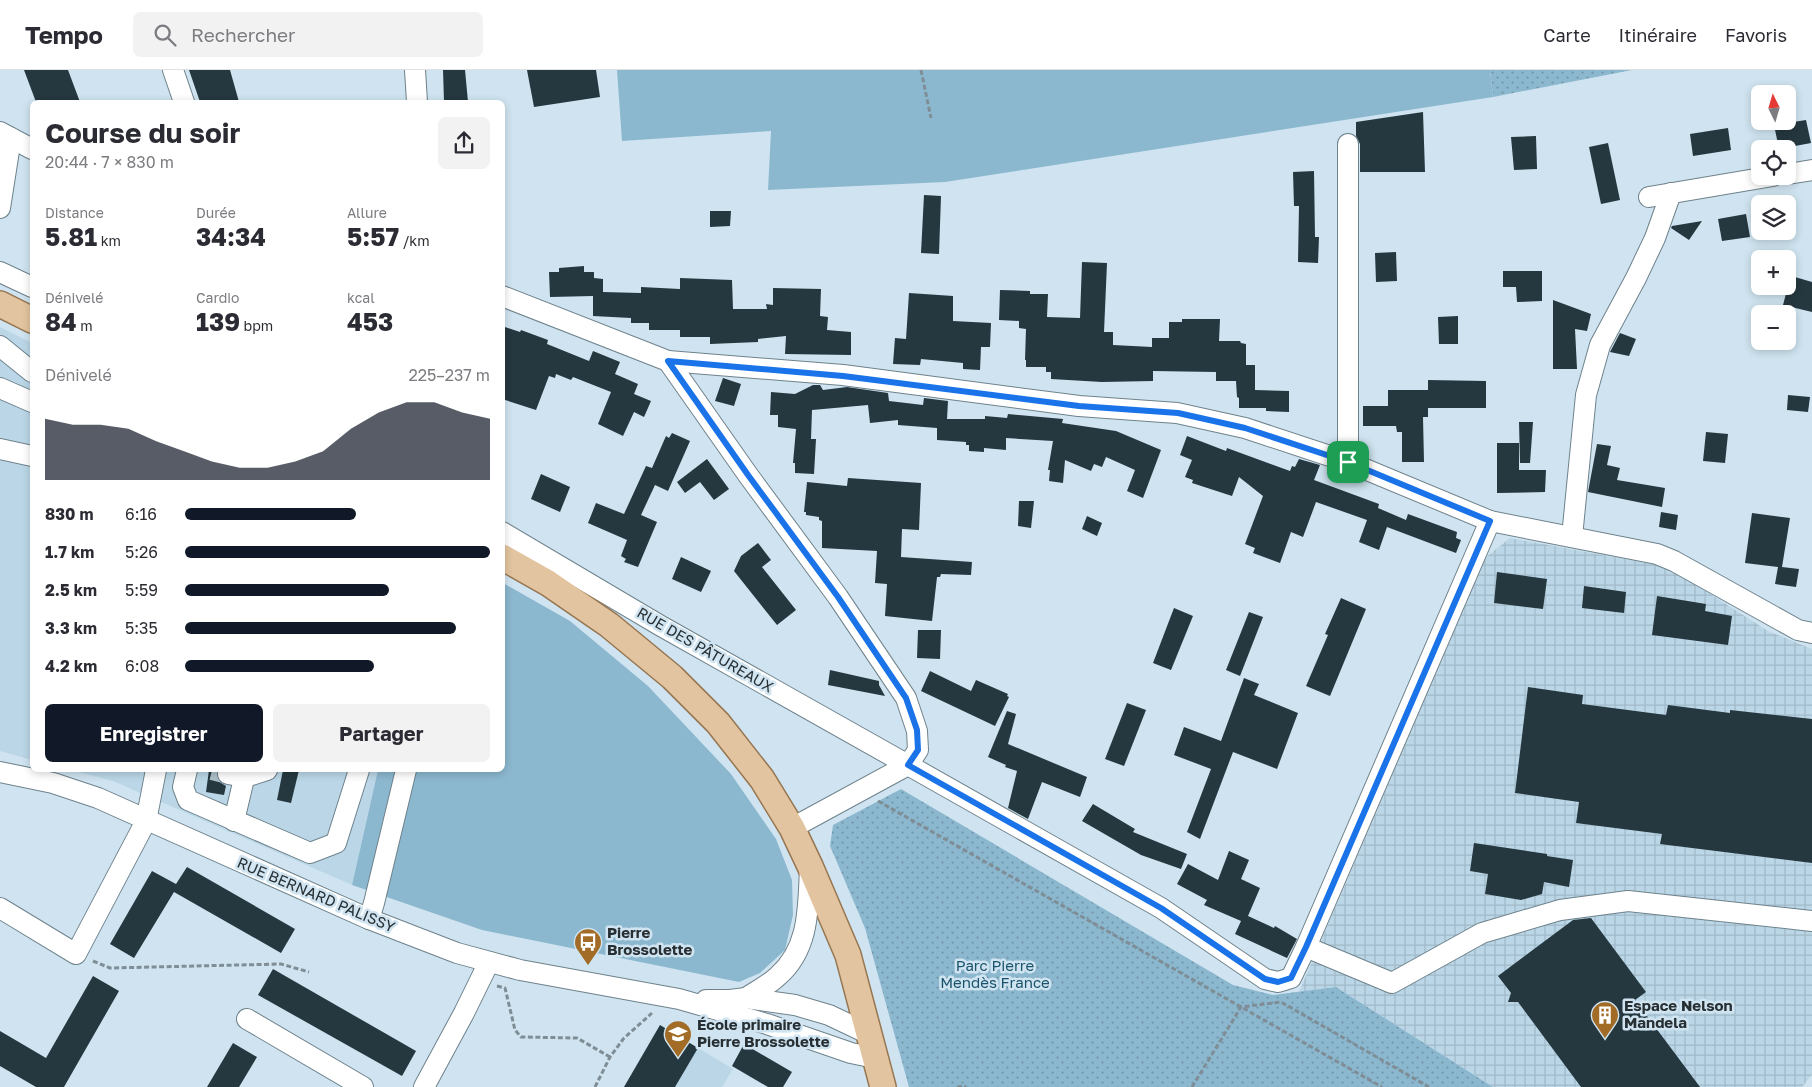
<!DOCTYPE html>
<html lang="fr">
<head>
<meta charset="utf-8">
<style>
	body { margin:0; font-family:"Golos Text",sans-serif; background:#f2f2f3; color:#2b2b33; height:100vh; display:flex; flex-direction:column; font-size:19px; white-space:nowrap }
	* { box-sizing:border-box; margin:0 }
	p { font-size:16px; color:#7c7c81 }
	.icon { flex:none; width:28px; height:28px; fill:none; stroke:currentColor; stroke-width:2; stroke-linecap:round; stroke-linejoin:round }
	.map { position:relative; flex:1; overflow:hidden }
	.panel { position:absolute; left:30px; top:30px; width:475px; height:672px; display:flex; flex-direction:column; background:#fff; border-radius:8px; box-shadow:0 2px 8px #0003 }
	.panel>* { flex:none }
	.needle { width:32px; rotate:355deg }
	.fabs { position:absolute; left:1751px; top:15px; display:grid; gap:10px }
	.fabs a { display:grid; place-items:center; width:45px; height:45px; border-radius:8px; background:#fff; box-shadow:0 2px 8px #0003; font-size:25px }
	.pin { position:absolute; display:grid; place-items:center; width:42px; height:42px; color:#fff; margin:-21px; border-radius:10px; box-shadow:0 2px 8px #0006 }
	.round { display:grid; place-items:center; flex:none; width:52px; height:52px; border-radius:8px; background:#f2f2f3 }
	.summary { display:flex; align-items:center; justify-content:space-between; height:85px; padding:0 15px }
	h1 { font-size:28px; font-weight:700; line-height:38px }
	.metrics { display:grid; grid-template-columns:repeat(3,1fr); gap:8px; height:85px; padding:5px 15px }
	.metrics div { display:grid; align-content:center }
	.metrics b { font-size:25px; font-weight:700 }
	.metrics small { font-size:14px; font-weight:400 }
	.metrics p { font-size:14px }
	.chart { height:140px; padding:10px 15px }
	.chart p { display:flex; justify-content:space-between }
	.chart svg { width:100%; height:90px; margin-top:5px; fill:#111827; opacity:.7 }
	.cta { display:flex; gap:10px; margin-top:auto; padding:10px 15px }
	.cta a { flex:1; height:58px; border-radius:8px; background:#111827; color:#fff; font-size:20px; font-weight:700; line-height:58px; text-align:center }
	.cta a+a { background:#f2f2f3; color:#2b2b33 }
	ul { padding:0 15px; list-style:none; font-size:16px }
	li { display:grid; grid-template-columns:80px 60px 1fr; align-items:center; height:38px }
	li i { height:12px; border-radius:6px; background:#111827 }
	header { display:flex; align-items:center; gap:30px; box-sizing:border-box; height:70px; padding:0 25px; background:#fff; border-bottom:1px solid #e1e1e2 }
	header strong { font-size:24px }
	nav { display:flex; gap:28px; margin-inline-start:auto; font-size:18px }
	.search { width:350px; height:45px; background:#f2f2f3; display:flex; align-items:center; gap:12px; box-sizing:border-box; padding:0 18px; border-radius:8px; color:#7c7c81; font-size:19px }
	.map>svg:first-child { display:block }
	.built { fill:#bbd7e7 }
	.industrial { fill:url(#industrial-grid) }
	.grass { fill:url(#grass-dots) }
	.garden { fill:#8cb8cf }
	.building { fill:#25373f }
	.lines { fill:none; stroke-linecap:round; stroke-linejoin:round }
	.minor-tunnel { stroke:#adc0ca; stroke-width:20; stroke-dasharray:20 10; stroke-linecap:butt }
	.minor-casing { stroke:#6e828c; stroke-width:22 }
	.major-casing { stroke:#967651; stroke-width:28 }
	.path { stroke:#7f8e96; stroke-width:3; stroke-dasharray:5 2.5; stroke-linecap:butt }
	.minor { stroke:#fff; stroke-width:20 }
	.major { stroke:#e3c4a0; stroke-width:25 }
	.route-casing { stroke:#fff; stroke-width:10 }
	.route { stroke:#1a73e8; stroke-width:6 }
	.labels { text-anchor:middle; stroke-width:5; stroke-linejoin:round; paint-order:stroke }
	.street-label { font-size:15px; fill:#272f33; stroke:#cfe4f0 }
	.poi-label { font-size:15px; font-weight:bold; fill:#272f33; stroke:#cfe4f0; text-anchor:start }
	.park-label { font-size:15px; fill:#1a536c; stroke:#cfe4f0 }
</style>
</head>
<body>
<header>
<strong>Tempo</strong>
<div class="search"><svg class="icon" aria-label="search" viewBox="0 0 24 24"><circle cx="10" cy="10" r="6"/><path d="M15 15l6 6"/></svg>Rechercher</div>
<nav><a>Carte</a><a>Itinéraire</a><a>Favoris</a></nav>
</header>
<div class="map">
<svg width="1812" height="1017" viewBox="0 0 1812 1017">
	<defs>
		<pattern id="industrial-grid" width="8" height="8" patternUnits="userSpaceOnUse" patternTransform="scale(1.25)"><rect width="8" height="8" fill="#bbd7e7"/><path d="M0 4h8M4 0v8" fill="none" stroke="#a1b9c7"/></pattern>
		<pattern id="grass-dots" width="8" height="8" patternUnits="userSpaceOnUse" patternTransform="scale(1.25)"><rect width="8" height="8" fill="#8cb8cf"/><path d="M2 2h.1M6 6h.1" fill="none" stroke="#7296a9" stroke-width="1.8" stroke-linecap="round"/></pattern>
	</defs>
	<rect width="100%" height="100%" fill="#cfe4f0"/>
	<g class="built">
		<path d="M 0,257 L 32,273 L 32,690 L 0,681 Z"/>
		<path d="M 71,700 L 378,700 L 352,815 L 113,711 Z"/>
		<path d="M 660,955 L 733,999 L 722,1017 L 624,1017 Z"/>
	</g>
	<path class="industrial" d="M 1510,468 L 1668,497 L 1768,561 L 1812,579 L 1812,1005 L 1802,1017 L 1493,1017 L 1336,917 L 1299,922 L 1486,487 Z"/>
	<g class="grass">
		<path d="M 1490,0 L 1632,0 L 1493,27 Z"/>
		<path d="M 901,719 L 1233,915 L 1273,925 L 1336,917 L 1493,1017 L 909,1017 L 865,858 L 830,776 L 833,755 Z"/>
	</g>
	<g class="garden">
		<path d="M 617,0 L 1490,0 L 1493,27 L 945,112 L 768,120 L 771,61 L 622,71 Z"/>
		<path d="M 503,513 L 570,551 L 648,616 L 731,704 L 776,769 L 792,810 L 793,845 L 785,880 L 760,903 L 739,912 L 482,860 L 352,815 L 378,700 L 502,700 Z"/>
	</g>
	<g class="building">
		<path d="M 24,0 L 68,0 L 80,32 L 36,32 Z"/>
		<path d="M 189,0 L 230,0 L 239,32 L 200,32 Z"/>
		<path d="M 443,0 L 465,0 L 468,32 L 444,32 Z"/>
		<path d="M 527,0 L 596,0 L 600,27 L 534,37 Z"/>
		<path d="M 1423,42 L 1425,102 L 1360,102 L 1360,74 L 1356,66 L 1356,52 Z"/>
		<path d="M 1806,50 L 1811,73 L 1779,79 L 1774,55 Z"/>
		<path d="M 1728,58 L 1731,80 L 1693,86 L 1690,64 Z"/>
		<path d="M 1536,66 L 1537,99 L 1514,100 L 1511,67 Z"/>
		<path d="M 1608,73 L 1620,130 L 1601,134 L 1589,77 Z"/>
		<path d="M 1314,101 L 1315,167 L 1319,167 L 1318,193 L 1298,192 L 1299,136 L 1294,136 L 1293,102 Z"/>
		<path d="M 924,125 L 941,126 L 939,184 L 921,183 Z"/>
		<path d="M 710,141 L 731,141 L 730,156 L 710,157 Z"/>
		<path d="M 1746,144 L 1750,167 L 1722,171 L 1718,149 Z"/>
		<path d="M 1702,151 L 1689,170 L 1671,158 L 1672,156 Z"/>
		<path d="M 1396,182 L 1397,211 L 1376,212 L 1375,183 Z"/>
		<path d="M 1082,192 L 1107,193 L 1104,262 L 1113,262 L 1113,275 L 1152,277 L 1152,268 L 1169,268 L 1169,252 L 1182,252 L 1182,249 L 1220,249 L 1219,271 L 1240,271 L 1241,273 L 1246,274 L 1246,295 L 1255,295 L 1255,320 L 1289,321 L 1289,342 L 1266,341 L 1266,338 L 1239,338 L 1239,328 L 1237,327 L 1236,311 L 1216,311 L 1216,302 L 1153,301 L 1153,311 L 1102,312 L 1051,309 L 1051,302 L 1046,302 L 1046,297 L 1026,297 L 1026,290 L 1025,290 L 1026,259 L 1019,258 L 1019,251 L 999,250 L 1000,220 L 1030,221 L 1030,224 L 1048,224 L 1047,247 L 1080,248 Z"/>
		<path d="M 584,196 L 584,202 L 594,202 L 594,208 L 603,209 L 603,222 L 641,223 L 641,217 L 680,219 L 680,208 L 732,210 L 733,239 L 767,239 L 766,234 L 773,235 L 773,218 L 821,219 L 820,246 L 828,247 L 827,260 L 851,262 L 851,285 L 785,284 L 786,266 L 758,269 L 758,272 L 710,274 L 710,267 L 680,267 L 680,260 L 649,260 L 649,253 L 631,253 L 631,248 L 593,246 L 593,226 L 550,227 L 549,202 L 559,202 L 559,198 Z"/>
		<path d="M 1503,201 L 1542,201 L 1542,231 L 1517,232 L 1516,217 L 1503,217 Z"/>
		<path d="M 1788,205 L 1812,212 L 1812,242 L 1783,235 L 1788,216 Z"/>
		<path d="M 909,223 L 953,226 L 953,251 L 991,253 L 990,277 L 981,277 L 980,300 L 963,299 L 963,293 L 921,289 L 920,295 L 893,294 L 895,268 L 906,269 Z"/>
		<path d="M 1553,230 L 1591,244 L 1587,261 L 1575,259 L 1577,299 L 1553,299 Z"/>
		<path d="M 1458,246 L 1458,274 L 1439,274 L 1438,247 Z"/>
		<path d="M 502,256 L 520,262 L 521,260 L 548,270 L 547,274 L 589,291 L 593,281 L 620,292 L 615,304 L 638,314 L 634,324 L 651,331 L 644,347 L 634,342 L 623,366 L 598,354 L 611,322 L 573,307 L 571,310 L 556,304 L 555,308 L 549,306 L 536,340 L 502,329 Z"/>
		<path d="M 1620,263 L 1636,269 L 1629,286 L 1610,282 Z"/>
		<path d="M 723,308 L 741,314 L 734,336 L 715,331 Z"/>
		<path d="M 1428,310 L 1486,311 L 1486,338 L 1428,338 L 1428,347 L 1423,347 L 1424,392 L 1402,392 L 1402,362 L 1397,362 L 1396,356 L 1363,356 L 1363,336 L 1388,336 L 1388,320 L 1428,320 Z"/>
		<path d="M 813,315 L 820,315 L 823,320 L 847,317 L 888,323 L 889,331 L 923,335 L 924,328 L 948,331 L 947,349 L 985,349 L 985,346 L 1007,348 L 1008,344 L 1063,349 L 1062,353 L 1116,361 L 1161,380 L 1143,428 L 1127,421 L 1135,400 L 1106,387 L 1102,397 L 1094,394 L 1091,401 L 1065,390 L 1063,413 L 1049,411 L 1050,400 L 1048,400 L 1053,371 L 1006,368 L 1006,380 L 984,378 L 984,382 L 969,381 L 969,375 L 966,375 L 966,372 L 937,370 L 937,358 L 898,355 L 898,350 L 870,353 L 868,335 L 812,340 L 811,369 L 816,369 L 814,404 L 795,403 L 795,393 L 793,393 L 796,359 L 778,357 L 778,345 L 770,345 L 771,322 L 795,324 Z"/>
		<path d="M 1788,325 L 1810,327 L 1808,342 L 1787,340 Z"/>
		<path d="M 1519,352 L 1533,352 L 1530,393 L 1520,393 Z"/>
		<path d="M 1706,362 L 1728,364 L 1725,393 L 1703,391 Z"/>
		<path d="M 672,363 L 690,371 L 668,421 L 655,415 L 641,445 L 657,452 L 638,497 L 624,492 L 626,489 L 621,486 L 627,470 L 588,453 L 596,433 L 624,444 L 646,396 L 652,398 L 666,366 L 669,368 Z"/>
		<path d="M 1187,366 L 1226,381 L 1227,378 L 1290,401 L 1292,396 L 1295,397 L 1299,389 L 1320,395 L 1314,410 L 1379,434 L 1378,438 L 1406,450 L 1408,444 L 1457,462 L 1456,468 L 1461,470 L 1456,483 L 1387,457 L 1379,480 L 1359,472 L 1367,450 L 1316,432 L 1303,467 L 1291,462 L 1280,493 L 1253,483 L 1255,478 L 1245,474 L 1263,426 L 1239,407 L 1232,426 L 1192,413 L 1193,410 L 1185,407 L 1192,390 L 1180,385 Z"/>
		<path d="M 1497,373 L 1519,373 L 1519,400 L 1546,400 L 1545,422 L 1497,423 Z"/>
		<path d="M 1597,374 L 1611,376 L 1607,395 L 1620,398 L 1617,410 L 1665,418 L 1662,437 L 1588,422 Z"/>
		<path d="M 707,389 L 729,419 L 714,430 L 700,412 L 685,423 L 677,412 Z"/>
		<path d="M 541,404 L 570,417 L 560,442 L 531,429 Z"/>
		<path d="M 848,408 L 921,413 L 919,460 L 902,459 L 901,487 L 972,492 L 971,505 L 941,504 L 940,507 L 937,507 L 932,551 L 885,546 L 887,514 L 875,513 L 877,481 L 822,478 L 822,451 L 819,450 L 819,447 L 806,445 L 806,442 L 804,442 L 807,412 L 847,416 Z"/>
		<path d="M 1019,431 L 1034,431 L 1031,458 L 1018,456 Z"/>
		<path d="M 1661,442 L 1678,445 L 1676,460 L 1659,457 Z"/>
		<path d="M 1752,443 L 1790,448 L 1782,497 L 1799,499 L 1796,517 L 1775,514 L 1778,497 L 1745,493 Z"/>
		<path d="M 1087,446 L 1102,453 L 1097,466 L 1082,459 Z"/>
		<path d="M 758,473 L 771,490 L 762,497 L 796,540 L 777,555 L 734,501 L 741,486 Z"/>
		<path d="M 681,487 L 711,501 L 701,522 L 672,509 Z"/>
		<path d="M 1497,502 L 1547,509 L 1543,539 L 1494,533 Z"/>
		<path d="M 1584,516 L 1626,522 L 1624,543 L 1582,538 Z"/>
		<path d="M 1657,526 L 1706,534 L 1705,541 L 1732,546 L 1728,575 L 1652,565 Z"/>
		<path d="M 1341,528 L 1366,539 L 1330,626 L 1306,616 L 1328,565 L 1325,564 Z"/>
		<path d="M 1174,538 L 1193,546 L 1171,600 L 1153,593 Z"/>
		<path d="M 1249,542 L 1263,547 L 1240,606 L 1226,600 Z"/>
		<path d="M 918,560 L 941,560 L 940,589 L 917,588 Z"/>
		<path d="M 830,600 L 879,611 L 879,615 L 885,626 L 828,615 Z"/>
		<path d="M 930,601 L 971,621 L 976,610 L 1008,624 L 1007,626 L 1009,627 L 995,656 L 921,621 Z"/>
		<path d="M 1244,608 L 1259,614 L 1254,625 L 1298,643 L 1277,699 L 1233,682 L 1200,769 L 1187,762 L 1211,699 L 1174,685 L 1184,657 L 1221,671 Z"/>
		<path d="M 1528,617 L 1583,625 L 1582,634 L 1666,645 L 1668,635 L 1730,643 L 1730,640 L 1812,649 L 1812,793 L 1660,774 L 1662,764 L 1576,753 L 1579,732 L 1515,723 Z"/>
		<path d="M 1127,633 L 1146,640 L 1124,696 L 1105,689 Z"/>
		<path d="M 1007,641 L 1016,644 L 1008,674 L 1087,707 L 1080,727 L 1042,712 L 1028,749 L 1008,738 L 1017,701 L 1005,697 L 1006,695 L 988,687 Z"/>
		<path d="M 209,700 L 217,700 L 217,708 L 221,713 L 226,716 L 224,725 L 206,722 Z"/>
		<path d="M 283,700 L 299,700 L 291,733 L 277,730 Z"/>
		<path d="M 1093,734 L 1135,759 L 1133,762 L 1187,784 L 1181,799 L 1141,785 L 1082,751 Z"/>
		<path d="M 1474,773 L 1547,784 L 1547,786 L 1573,790 L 1569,817 L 1544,812 L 1542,824 L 1521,830 L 1485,824 L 1488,804 L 1470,801 Z"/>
		<path d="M 1229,781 L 1249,790 L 1241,809 L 1260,818 L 1248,846 L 1274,858 L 1275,856 L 1297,869 L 1287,888 L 1235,864 L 1241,851 L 1204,835 L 1207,830 L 1177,814 L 1188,794 L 1218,810 Z"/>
		<path d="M 187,797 L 295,859 L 281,883 L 174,822 L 134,888 L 110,874 L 152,801 L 176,814 Z"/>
		<path d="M 1591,848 L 1646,922 L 1635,930 L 1700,1017 L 1581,1017 L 1518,932 L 1508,932 L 1511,923 L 1498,906 L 1573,850 Z"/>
		<path d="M 273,899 L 416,981 L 402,1006 L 258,925 Z"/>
		<path d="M 93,906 L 119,921 L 64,1017 L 36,1017 L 0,996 L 0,961 L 46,988 Z"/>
		<path d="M 660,955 L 698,978 L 675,1017 L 624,1017 Z"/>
		<path d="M 233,973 L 257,987 L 239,1017 L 207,1017 Z"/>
		<path d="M 744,974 L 792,1002 L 783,1017 L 768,1017 L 732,996 Z"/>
	</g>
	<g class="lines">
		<path class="minor-tunnel" d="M 212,700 L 228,704"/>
		<g class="minor-casing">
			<g id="minor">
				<path d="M 173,0 L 184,32"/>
				<path d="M 415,0 L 417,32"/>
				<path d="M 0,62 L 32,79"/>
				<path d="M 1348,74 L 1348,392"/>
				<path d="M 1788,104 L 1812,100"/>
				<path d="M 1649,127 L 1773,106"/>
				<path d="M 0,138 L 11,68"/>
				<path d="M 0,202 L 32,217"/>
				<path d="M 502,226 L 668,291 L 748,405 L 838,527 L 906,628 L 917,661 L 918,680 L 908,695 L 1161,838 L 1265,909 L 1278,912 L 1291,908 L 1306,877 L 1490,451"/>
				<path d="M 0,276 L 32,302"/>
				<path d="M 668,291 L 843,305 L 1079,336 L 1177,343 L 1245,358 L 1348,392 L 1490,451 L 1657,484 L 1674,491 L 1798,560 L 1812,563"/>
				<path d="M 0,318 L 32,332"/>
				<path d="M 0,379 L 32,386"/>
				<path d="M 502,462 L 661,556 L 908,695"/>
				<path d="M 1572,467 L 1586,325 L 1600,275 L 1636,208 L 1655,168 L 1671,123"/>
				<path d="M 187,700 L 183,717 L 188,730 L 310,783 L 336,773 L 359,700"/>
				<path d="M 0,702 L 53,713 L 98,728 L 369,849 L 457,883 L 520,900 L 679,929 L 767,954 L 851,983 L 875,988"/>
				<path d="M 228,704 L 245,707 L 267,700"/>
				<path d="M 234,751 L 246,700"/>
				<path d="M 792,758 L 908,695"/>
				<path d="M 0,838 L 76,884 L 146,751 L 156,700"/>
				<path d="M 369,849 L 374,833 L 406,700"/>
				<path d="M 1306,877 L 1392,913 L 1482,863 L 1560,840 L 1628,831 L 1812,851"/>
				<path d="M 746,928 C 756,921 769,915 778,906 C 810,878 808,837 810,798"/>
				<path d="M 706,930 L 730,930 L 746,928 L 795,935 L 829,945 L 869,964"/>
				<path d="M 247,949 L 363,1017"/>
				<path d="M 424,1017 L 464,943 L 489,892"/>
			</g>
		</g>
		<g class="major-casing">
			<g id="major">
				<path d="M 0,234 L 32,250"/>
				<path d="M 502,487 L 548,513 L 609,555 L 672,607 L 718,653 L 762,709 L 792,758 L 810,796 L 848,885 L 883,1017"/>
			</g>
		</g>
		<g class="path">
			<path d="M 921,0 L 931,48"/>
			<path d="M 878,731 L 1382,1017"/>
			<path d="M 93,891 L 110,898 L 281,894 L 309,902"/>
			<path d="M 497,916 L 505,918 L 515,960 L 521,967 L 577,968 L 610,987"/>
			<path d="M 595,1017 L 610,987 L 624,968 L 652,943"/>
			<path d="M 957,1017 L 964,1016 L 966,1017"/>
			<path d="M 1192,1017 L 1241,937 L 1281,932 L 1429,1017"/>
		</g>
		<use href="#minor" class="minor"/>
		<use href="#major" class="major"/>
	</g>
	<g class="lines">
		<g class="route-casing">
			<path id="route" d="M 668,291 L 843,306 L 1079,336 L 1178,343 L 1245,358 L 1348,392 L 1490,451 L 1306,877 L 1291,908 L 1278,912 L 1265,909 L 1161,838 L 908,695 L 918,680 L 917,660 L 906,628 L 838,527 L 748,405 Z"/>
		</g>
		<use href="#route" class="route"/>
	</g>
	<defs>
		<g id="bus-pin" transform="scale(1.4375)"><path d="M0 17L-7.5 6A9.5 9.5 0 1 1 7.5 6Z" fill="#a26c26" stroke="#cfe4f0"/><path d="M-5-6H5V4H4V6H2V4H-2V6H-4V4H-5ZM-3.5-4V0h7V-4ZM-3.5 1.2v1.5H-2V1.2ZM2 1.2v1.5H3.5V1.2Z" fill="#fff"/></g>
		<g id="building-pin" transform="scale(1.4375)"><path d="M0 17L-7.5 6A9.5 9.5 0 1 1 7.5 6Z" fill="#a26c26" stroke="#cfe4f0"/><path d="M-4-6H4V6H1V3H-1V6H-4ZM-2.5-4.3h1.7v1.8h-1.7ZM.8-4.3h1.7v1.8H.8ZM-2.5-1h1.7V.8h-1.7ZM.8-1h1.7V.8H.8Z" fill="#fff"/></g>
		<g id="school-pin" transform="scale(1.4375)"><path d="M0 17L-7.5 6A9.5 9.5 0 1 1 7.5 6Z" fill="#a26c26" stroke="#cfe4f0"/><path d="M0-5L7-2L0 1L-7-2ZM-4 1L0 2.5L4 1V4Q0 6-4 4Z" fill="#fff"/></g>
	</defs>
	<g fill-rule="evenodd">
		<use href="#bus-pin" x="588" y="872"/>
		<use href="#building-pin" x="1605" y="945"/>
		<use href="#school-pin" x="678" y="964"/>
	</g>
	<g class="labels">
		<g class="street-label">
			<text transform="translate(705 580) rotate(30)" y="5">RUE DES PÂTUREAUX</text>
			<text transform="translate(316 825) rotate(23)" y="5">RUE BERNARD PALISSY</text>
		</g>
		<g class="poi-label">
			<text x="607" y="868">Pierre<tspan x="607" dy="17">Brossolette</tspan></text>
			<text x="1624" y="941">Espace Nelson<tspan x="1624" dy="17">Mandela</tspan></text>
			<text x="697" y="960">École primaire<tspan x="697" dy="17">Pierre Brossolette</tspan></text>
		</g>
		<g class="park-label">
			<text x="995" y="901">Parc Pierre<tspan x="995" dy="17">Mendès France</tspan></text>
		</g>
	</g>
</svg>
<div class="fabs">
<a><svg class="needle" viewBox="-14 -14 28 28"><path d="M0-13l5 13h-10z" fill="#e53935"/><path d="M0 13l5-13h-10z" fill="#7c7c81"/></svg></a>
<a><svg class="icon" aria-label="locate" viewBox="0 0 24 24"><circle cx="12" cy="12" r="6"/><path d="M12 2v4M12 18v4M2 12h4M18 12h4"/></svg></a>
<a><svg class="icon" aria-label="layers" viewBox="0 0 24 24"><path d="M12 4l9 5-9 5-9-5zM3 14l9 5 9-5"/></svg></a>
<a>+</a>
<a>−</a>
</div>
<div class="pin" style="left:1348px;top:392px;background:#1e9e55"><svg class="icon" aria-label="arrive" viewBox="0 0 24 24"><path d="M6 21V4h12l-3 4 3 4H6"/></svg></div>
<section class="panel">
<div class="summary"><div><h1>Course du soir</h1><p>20:44 · 7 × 830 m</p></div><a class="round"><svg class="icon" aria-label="share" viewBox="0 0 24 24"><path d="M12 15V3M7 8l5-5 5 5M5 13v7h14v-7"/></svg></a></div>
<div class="metrics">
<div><p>Distance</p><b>5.81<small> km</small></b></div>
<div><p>Durée</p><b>34:34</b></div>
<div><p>Allure</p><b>5:57<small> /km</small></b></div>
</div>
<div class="metrics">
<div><p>Dénivelé</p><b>84<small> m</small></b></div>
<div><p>Cardio</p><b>139<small> bpm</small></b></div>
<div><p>kcal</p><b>453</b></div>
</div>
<div class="chart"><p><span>Dénivelé</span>225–237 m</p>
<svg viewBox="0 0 160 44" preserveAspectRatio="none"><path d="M0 44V14L10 17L20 17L30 19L40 25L50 30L60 35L70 38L80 38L90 35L100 30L110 19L120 11L130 6L140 6L150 11L160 14V44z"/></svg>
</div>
<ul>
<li><b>830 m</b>6:16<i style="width:56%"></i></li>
<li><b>1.7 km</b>5:26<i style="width:100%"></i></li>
<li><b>2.5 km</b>5:59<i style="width:67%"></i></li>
<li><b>3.3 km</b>5:35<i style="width:89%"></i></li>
<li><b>4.2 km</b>6:08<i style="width:62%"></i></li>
</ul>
<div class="cta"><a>Enregistrer</a><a>Partager</a></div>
</section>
</div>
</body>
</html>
